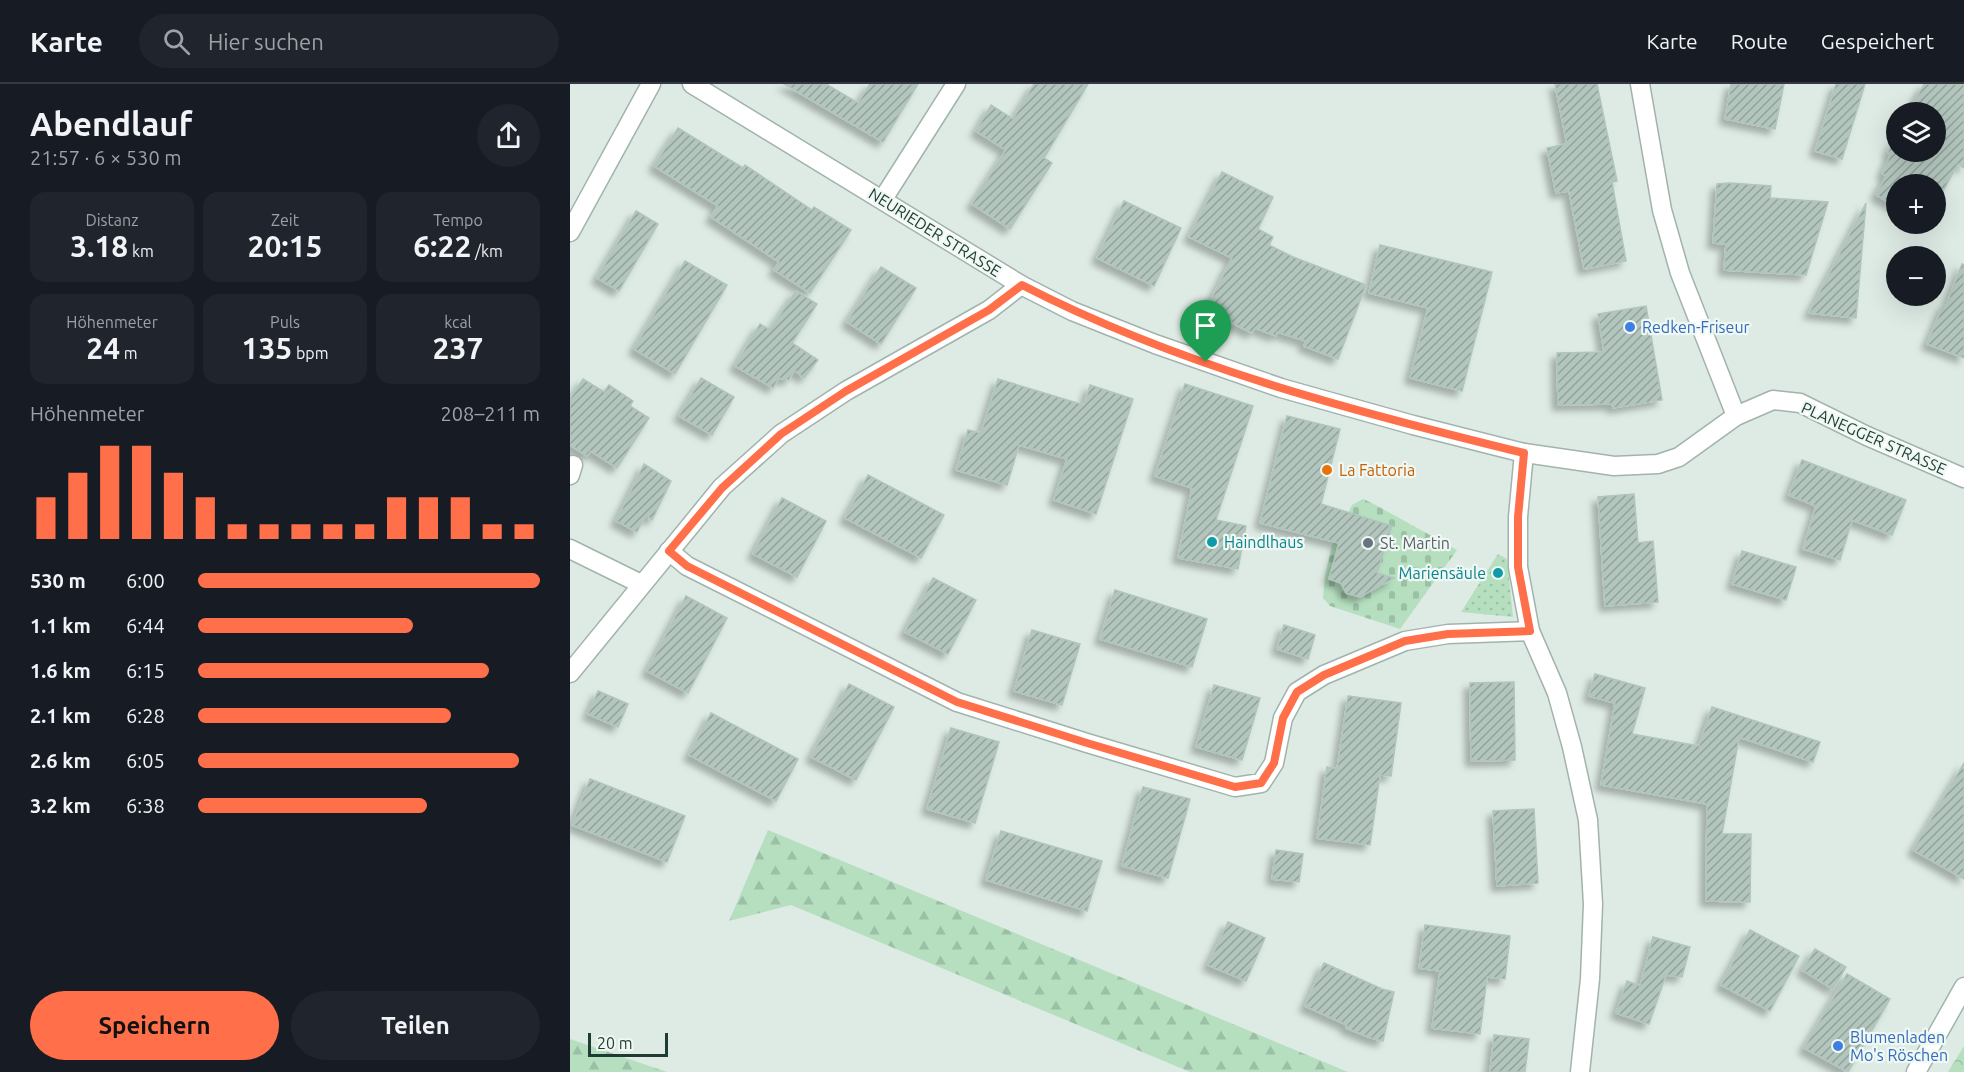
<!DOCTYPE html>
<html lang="de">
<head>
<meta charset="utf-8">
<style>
	body { margin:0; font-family:Ubuntu,sans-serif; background:#20242c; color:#f1f3f6; height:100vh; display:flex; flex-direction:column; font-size:22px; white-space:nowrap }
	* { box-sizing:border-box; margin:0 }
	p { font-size:20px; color:#9ea1a6 }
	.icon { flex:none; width:33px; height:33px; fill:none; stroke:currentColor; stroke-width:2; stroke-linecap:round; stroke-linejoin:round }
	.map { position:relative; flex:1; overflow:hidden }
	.side { display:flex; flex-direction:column; background:#171b24; width:570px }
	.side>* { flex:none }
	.buttons { position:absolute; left:1316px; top:18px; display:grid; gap:12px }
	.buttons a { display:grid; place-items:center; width:60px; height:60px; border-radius:50%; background:#171b24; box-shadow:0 6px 24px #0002; font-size:30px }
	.scale { position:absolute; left:18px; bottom:15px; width:80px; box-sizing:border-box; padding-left:6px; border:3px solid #1e3c33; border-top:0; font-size:16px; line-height:21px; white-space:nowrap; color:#1e3c33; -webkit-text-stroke:4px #eff8f3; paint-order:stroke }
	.pin { position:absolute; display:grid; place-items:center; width:51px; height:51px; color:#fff; margin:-62px -26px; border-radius:50% 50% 50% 0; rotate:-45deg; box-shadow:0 0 6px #0007 }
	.pin .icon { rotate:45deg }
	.round { display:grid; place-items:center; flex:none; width:63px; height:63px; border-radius:32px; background:#20242c }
	.overview { display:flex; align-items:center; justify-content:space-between; height:102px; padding:0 30px }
	h1 { font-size:33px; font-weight:700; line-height:45px }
	.figures { display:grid; grid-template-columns:repeat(3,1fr); gap:9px; height:102px; padding:6px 30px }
	.figures div { display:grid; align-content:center; border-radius:15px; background:#20242c; text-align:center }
	.figures b { font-size:30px; font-weight:700 }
	.figures small { font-size:16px; font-weight:400 }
	.figures p { font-size:16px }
	.chart { height:168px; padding:12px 30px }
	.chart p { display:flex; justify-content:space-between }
	.chart svg { width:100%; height:108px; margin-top:6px; stroke:#ff6f49; stroke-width:6 }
	.primary-button { display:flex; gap:12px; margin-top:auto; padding:12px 30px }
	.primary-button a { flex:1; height:69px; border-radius:36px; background:#ff6f49; color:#111; font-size:24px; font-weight:700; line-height:69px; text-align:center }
	.primary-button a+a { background:#20242c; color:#f1f3f6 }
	ul { padding:0 30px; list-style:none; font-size:20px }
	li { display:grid; grid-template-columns:96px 72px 1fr; align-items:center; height:45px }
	li i { height:15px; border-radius:8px; background:#ff6f49 }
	header { display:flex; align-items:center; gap:36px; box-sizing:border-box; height:84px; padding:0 30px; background:#171b24; border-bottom:2px solid #363941 }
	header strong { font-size:28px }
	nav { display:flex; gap:33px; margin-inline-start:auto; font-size:21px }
	.search { width:420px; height:54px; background:#20242c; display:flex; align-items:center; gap:15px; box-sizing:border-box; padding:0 21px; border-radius:33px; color:#9ea1a6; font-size:22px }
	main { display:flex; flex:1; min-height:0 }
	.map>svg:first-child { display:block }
	.grass { fill:url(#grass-dots) }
	.forest { fill:url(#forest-firs) }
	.cemetery { fill:url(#cemetery-stones) }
	.park { fill:url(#park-crowns) }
	.building { fill:url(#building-hatch); stroke:#b0c5bc; stroke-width:1.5; filter:url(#shadow) }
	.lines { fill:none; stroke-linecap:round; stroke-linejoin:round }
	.minor-casing { stroke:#a1b3ac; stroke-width:21 }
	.minor { stroke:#fff; stroke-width:18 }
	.route-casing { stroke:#fff; stroke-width:12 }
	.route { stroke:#ff6f49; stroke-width:8 }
	.shop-dot { fill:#3f7fe0; stroke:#eff8f3; stroke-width:2 }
	.food-dot { fill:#e8710a; stroke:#eff8f3; stroke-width:2 }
	.culture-dot { fill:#0f9aa8; stroke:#eff8f3; stroke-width:2 }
	.worship-dot { fill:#6b7280; stroke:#eff8f3; stroke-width:2 }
	.labels { text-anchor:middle; stroke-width:4.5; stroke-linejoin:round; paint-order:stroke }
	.street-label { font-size:16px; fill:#1e3c33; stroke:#eff8f3 }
	.shop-label { font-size:16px; fill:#366cbe; stroke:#eff8f3; text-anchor:start }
	.food-label { font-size:16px; fill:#c56008; stroke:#eff8f3; text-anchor:start }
	.culture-label { font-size:16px; fill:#0d838f; stroke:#eff8f3; text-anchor:start }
	.worship-label { font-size:16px; fill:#5b616d; stroke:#eff8f3; text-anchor:start }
</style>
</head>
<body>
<header>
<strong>Karte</strong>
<div class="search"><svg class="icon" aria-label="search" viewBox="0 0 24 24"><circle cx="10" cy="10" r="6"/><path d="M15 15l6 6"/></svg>Hier suchen</div>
<nav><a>Karte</a><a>Route</a><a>Gespeichert</a></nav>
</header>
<main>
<section class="side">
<div class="overview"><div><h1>Abendlauf</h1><p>21:57 · 6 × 530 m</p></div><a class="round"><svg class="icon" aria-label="share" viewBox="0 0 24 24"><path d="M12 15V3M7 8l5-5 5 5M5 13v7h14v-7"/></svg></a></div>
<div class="figures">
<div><p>Distanz</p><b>3.18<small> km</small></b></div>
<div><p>Zeit</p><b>20:15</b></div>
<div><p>Tempo</p><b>6:22<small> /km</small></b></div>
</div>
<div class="figures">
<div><p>Höhenmeter</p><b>24<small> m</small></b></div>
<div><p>Puls</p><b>135<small> bpm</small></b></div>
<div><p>kcal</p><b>237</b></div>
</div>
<div class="chart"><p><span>Höhenmeter</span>208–211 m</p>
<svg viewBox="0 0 160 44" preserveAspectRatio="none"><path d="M5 44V27M15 44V17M25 44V6M35 44V6M45 44V17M55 44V27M65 44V38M75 44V38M85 44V38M95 44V38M105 44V38M115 44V27M125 44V27M135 44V27M145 44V38M155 44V38"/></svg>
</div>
<ul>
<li><b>530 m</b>6:00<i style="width:100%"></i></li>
<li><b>1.1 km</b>6:44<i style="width:63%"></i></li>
<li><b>1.6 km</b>6:15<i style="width:85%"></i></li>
<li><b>2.1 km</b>6:28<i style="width:74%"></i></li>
<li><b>2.6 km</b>6:05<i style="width:94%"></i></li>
<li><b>3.2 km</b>6:38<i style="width:67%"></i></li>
</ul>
<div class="primary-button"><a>Speichern</a><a>Teilen</a></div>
</section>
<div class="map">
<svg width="1394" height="988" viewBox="0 0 1394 988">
	<defs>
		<pattern id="grass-dots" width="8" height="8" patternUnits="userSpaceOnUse" patternTransform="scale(1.5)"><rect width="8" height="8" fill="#b5dfbf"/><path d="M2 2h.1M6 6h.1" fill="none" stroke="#9bc0a5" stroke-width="1.8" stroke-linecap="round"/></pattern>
		<pattern id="forest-firs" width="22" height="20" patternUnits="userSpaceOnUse" patternTransform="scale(1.5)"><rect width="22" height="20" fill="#b5dfbf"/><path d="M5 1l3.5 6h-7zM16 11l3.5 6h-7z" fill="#9bc0a5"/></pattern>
		<pattern id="cemetery-stones" width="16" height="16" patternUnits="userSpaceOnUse" patternTransform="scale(1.5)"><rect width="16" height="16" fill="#b5dfbf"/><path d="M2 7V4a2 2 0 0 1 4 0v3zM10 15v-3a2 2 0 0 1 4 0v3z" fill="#9bc0a5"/></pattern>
		<pattern id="park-crowns" width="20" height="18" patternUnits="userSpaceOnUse" patternTransform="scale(1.5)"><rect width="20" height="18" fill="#b5dfbf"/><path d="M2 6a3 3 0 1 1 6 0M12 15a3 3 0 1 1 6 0" fill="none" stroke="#9bc0a5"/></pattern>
		<pattern id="building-hatch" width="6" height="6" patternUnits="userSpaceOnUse" patternTransform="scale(1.5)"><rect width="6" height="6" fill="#b3c6be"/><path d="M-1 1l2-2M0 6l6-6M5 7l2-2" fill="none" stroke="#91a29b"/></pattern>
		<filter id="shadow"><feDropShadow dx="-5.5" dy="5.5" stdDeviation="3" flood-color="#0004"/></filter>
	</defs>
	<rect width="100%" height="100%" fill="#deebe5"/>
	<path class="grass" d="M 928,470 L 937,475 L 943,533 L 891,528 Z"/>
	<g class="forest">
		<path d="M 198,746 L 778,988 L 620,988 L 221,821 L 159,837 Z"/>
		<path d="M 0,955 L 97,988 L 0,988 Z"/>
	</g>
	<path class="cemetery" d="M 793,415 L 802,419 L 887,466 L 830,545 L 760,522 L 753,514 L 755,491 L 762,461 L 782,421 Z"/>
	<path class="park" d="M 1394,962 L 1394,988 L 1378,988 Z"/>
	<g class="building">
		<path d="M 214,0 L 256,0 L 288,19 L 300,0 L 348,0 L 313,58 Z"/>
		<path d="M 464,0 L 518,0 L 474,74 L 482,79 L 440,145 L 402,120 L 436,66 L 406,47 L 421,21 L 443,35 Z"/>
		<path d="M 985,0 L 1027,0 L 1047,97 L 1042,98 L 1056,177 L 1014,185 L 999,107 L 986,109 L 977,64 L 997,60 Z"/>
		<path d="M 1161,0 L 1214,0 L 1205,45 L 1155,35 Z"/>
		<path d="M 1266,0 L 1295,0 L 1272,75 L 1245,67 Z"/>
		<path d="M 1354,0 L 1394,0 L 1394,84 L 1388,80 L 1367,118 L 1371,121 L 1365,133 L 1365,100 L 1326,100 L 1326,122 L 1306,111 L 1316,92 L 1312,89 L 1321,70 L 1318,68 L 1326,54 L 1326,68 L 1365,68 L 1365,28 L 1339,28 Z"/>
		<path d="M 108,44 L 173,84 L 175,81 L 242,126 L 244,123 L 281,146 L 240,209 L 204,186 L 209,178 L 141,133 L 148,122 L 84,82 Z"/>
		<path d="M 652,88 L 703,113 L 688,145 L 703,153 L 699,161 L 723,173 L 796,201 L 768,275 L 734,262 L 736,257 L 707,248 L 706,252 L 685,244 L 682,249 L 636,226 L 662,174 L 619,153 Z"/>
		<path d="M 1160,99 L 1201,102 L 1200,114 L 1258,118 L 1236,191 L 1154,186 L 1156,160 L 1143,159 L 1147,100 Z"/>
		<path d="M 554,117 L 611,144 L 584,202 L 527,174 Z"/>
		<path d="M 1296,119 L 1286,234 L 1239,229 Z"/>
		<path d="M 66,127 L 88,140 L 49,207 L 27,194 Z"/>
		<path d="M 810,161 L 922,188 L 892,307 L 840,294 L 858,224 L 799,209 Z"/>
		<path d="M 115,177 L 157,201 L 105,290 L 64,265 Z"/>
		<path d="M 1392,180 L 1394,181 L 1394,274 L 1357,260 L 1373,221 L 1376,222 Z"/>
		<path d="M 311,183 L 346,204 L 311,260 L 277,238 Z"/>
		<path d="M 226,207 L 247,220 L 222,259 L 248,276 L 234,294 L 224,286 L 219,296 L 209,294 L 203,304 L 165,282 L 190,240 L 200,246 Z"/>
		<path d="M 1076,222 L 1092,316 L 1043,324 L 1042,320 L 988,321 L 987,269 L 1034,268 L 1028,230 Z"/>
		<path d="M 131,294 L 164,313 L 142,351 L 109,332 Z"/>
		<path d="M 13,295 L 34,308 L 39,301 L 63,317 L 60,322 L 79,334 L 47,384 L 21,367 L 17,372 L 0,361 L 0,315 Z"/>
		<path d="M 428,295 L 514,321 L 520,301 L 563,315 L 526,430 L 484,416 L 497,375 L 449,361 L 437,401 L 386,386 L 398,346 L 411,349 Z"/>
		<path d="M 615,300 L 683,322 L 646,436 L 676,442 L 668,485 L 608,474 L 622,404 L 585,392 Z"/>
		<path d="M 717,332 L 770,345 L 751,420 L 822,442 L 807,489 L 824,494 L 790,513 L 776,509 L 771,499 L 759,495 L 769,459 L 690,439 Z"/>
		<path d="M 1232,376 L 1336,416 L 1322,451 L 1282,436 L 1270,476 L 1233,465 L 1246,422 L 1219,411 Z"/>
		<path d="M 74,380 L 101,397 L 82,436 L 76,431 L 67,448 L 46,437 Z"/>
		<path d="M 298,391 L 374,431 L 351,474 L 275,434 Z"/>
		<path d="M 1064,410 L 1068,459 L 1083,457 L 1088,518 L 1035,522 L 1028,413 Z"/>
		<path d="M 212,414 L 256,437 L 227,493 L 183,470 Z"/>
		<path d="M 1172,467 L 1226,483 L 1216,516 L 1162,500 Z"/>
		<path d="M 363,494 L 406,516 L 378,570 L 335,548 Z"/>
		<path d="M 545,506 L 637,535 L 622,583 L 530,555 Z"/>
		<path d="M 116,512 L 157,534 L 118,609 L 77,587 Z"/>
		<path d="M 714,541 L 745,551 L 738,575 L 707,565 Z"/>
		<path d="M 462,546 L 510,560 L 492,621 L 444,607 Z"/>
		<path d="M 1025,590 L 1075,604 L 1062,650 L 1129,662 L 1142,623 L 1250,658 L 1243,678 L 1169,653 L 1152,750 L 1181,750 L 1180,818 L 1136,817 L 1137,720 L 1031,701 L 1045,619 L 1019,612 Z"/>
		<path d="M 944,598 L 945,676 L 901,677 L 900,599 Z"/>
		<path d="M 279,600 L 324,623 L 286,696 L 241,673 Z"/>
		<path d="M 644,601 L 690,614 L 672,676 L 626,663 Z"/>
		<path d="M 28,607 L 58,620 L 48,643 L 18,630 Z"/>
		<path d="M 778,612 L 831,619 L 821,692 L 810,691 L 800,761 L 747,754 L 757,683 L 767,685 Z"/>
		<path d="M 141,629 L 228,675 L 206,717 L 119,671 Z"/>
		<path d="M 381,644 L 429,658 L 405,739 L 357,725 Z"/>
		<path d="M 1394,679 L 1394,795 L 1343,766 Z"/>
		<path d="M 20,695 L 115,732 L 97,778 L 2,741 Z"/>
		<path d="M 573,703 L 620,715 L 598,794 L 552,782 Z"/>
		<path d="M 964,725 L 968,799 L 927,802 L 923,727 Z"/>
		<path d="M 431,747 L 532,777 L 517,827 L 416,796 Z"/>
		<path d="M 706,766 L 733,770 L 729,798 L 702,795 Z"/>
		<path d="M 658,838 L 695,854 L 676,897 L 638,881 Z"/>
		<path d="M 855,841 L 940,852 L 935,895 L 917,893 L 910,950 L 862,944 L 870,887 L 849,884 Z"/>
		<path d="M 1180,846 L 1229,872 L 1200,927 L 1151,901 Z"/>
		<path d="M 1083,853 L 1120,863 L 1112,893 L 1096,891 L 1079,940 L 1046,929 L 1057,897 L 1070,902 Z"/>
		<path d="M 1245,865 L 1276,883 L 1263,905 L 1232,886 Z"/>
		<path d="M 754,879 L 812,905 L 824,908 L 813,957 L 801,954 L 776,944 L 777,941 L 735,922 Z"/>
		<path d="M 1277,890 L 1320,915 L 1278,988 L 1234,964 Z"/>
		<path d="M 924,951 L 959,955 L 955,988 L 920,988 Z"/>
	</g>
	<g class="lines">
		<g class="minor-casing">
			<g id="minor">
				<path d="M 122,0 L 451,201 L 502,227 L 585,260 L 711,304 L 843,341 L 954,369 L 1044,382 L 1088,380 L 1109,373 L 1166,332 L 1203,316 L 1230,319 L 1297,352 L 1394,394"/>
				<path d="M 1070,0 L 1092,126 L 1110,189 L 1166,332"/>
				<path d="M 313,115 L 386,0"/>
				<path d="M 0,148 L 81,0"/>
				<path d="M 954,369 L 948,433 L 948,483 L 960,547 L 987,609 L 1002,663 L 1018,736 L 1023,820 L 1020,895 L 1010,988"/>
				<path d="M 0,391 L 3,381"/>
				<path d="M 0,465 L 71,500"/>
				<path d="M 99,467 L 117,482 L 387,618 L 517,659 L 665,703 L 691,699 L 704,679 L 713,634 L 727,608 L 754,591 L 835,557 L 878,550 L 960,547"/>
				<path d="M 0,589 L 152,403 L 211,350 L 276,307 L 419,226 L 451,201"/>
				<path d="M 1346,988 L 1394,903"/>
			</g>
		</g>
		<use href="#minor" class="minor"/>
	</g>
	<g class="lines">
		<g class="route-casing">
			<path id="route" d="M 452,201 C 609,282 782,327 954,369 L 948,433 L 948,483 L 960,547 L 878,550 L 835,557 L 754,591 L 727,608 L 713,634 L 704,679 L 691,699 L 665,703 L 517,659 L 387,618 L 117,482 L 99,467 L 152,404 L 211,350 L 276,307 L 419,226 Z"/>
		</g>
		<use href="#route" class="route"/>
	</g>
	<g class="shop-dot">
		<circle cx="1060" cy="243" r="6"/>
		<circle cx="1268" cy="962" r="6"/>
	</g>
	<circle class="food-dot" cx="757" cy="386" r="6"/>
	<g class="culture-dot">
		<circle cx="642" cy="458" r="6"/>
		<circle cx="928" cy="489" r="6"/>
	</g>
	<circle class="worship-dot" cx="798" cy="459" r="6"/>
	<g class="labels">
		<g class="street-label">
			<text transform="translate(365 148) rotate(32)" y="6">NEURIEDER STRASSE</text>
			<text transform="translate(1304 354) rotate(24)" y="6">PLANEGGER STRASSE</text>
		</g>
		<g class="shop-label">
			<text x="1072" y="249">Redken-Friseur</text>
			<text x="1280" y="959">Blumenladen<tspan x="1280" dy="18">Mo's Röschen</tspan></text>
		</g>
		<g class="food-label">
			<text x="769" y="392">La Fattoria</text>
		</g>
		<g class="culture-label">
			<text x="654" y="464">Haindlhaus</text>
			<text x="916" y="495" text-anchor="end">Mariensäule</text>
		</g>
		<g class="worship-label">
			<text x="810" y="465">St. Martin</text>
		</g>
	</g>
</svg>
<div class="buttons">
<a><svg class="icon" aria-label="layers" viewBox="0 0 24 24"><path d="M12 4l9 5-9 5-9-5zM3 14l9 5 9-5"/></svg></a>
<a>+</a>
<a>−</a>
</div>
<div class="scale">20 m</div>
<div class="pin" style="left:636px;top:278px;background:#1e9e55"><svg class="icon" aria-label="arrive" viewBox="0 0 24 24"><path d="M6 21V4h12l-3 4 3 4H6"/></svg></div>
</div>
</main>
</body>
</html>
